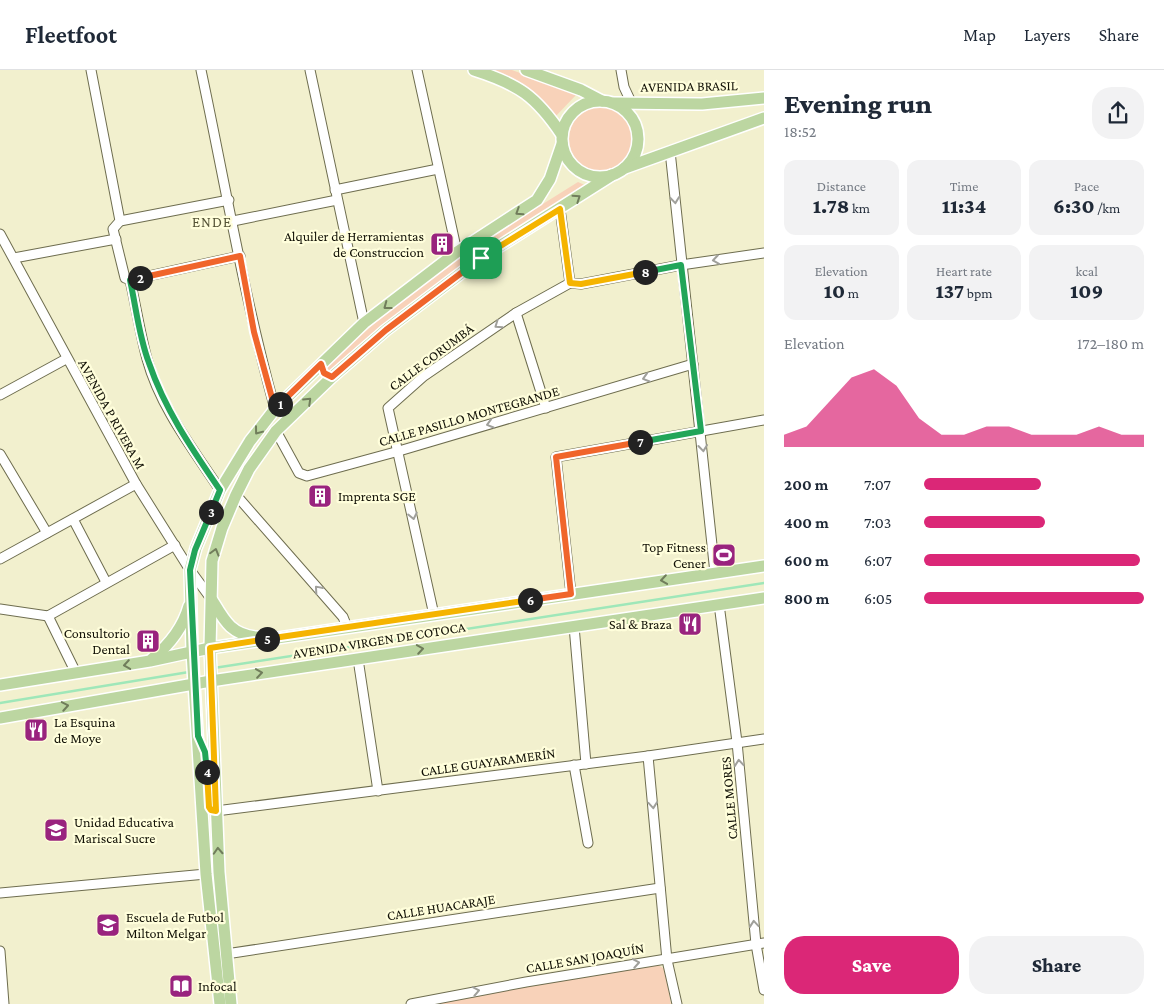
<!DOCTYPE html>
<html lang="en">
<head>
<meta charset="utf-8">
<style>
	body { margin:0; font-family:"Crimson Pro",serif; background:#f2f2f3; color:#1f2937; height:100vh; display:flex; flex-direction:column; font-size:19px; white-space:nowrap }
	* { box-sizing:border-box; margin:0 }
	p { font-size:16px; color:#747a83 }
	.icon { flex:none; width:28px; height:28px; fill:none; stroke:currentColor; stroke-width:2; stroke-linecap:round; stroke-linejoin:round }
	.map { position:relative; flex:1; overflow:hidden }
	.side { display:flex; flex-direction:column; background:#fff; width:400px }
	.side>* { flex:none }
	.pin { position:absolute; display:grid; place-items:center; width:42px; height:42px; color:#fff; margin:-21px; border-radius:10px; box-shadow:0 2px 8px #0006 }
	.km { position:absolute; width:25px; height:25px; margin:-12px; border-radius:50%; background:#222; color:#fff; font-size:14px; line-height:25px; text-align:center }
	.round { display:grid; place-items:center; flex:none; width:52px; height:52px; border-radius:20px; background:#f2f2f3 }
	.headline { display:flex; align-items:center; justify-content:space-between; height:85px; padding:0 20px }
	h1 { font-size:28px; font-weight:800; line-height:38px }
	.figures { display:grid; grid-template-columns:repeat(3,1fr); gap:8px; height:85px; padding:5px 20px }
	.figures div { display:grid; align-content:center; border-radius:12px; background:#f2f2f3; text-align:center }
	.figures b { font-size:21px; font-weight:800 }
	.figures small { font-size:14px; font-weight:400 }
	.figures p { font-size:14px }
	.chart { height:140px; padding:10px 20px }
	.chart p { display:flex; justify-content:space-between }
	.chart svg { width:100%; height:90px; margin-top:5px; fill:#db2777; opacity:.7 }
	.cta { display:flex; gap:10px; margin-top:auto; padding:10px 20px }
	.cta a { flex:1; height:58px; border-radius:20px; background:#db2777; color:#fff; font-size:20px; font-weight:800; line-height:58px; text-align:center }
	.cta a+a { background:#f2f2f3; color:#1f2937 }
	ul { padding:0 20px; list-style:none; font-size:16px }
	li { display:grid; grid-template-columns:80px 60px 1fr; align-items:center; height:38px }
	li i { height:12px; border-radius:6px; background:#db2777 }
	header { display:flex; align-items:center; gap:30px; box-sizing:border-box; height:70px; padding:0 25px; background:#fff; border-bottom:1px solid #e0e1e3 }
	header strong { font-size:24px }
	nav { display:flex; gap:28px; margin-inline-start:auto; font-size:18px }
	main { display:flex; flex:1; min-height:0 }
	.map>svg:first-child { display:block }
	.green { fill:#f8d2b9 }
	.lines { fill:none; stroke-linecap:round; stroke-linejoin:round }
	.stream { stroke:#9fe7b9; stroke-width:2.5 }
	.minor-casing { stroke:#6e6d4f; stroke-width:11 }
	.major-casing { stroke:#fff; stroke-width:14 }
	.minor { stroke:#fff; stroke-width:9 }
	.major { stroke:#bcd6a1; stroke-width:11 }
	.oneway { stroke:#707d5b }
	.oneway2 { stroke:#a0a09b }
	.split-1-casing { stroke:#fff; stroke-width:10 }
	.split-2-casing { stroke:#fff; stroke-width:10 }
	.split-3-casing { stroke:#fff; stroke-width:10 }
	.split-4-casing { stroke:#fff; stroke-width:10 }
	.split-5-casing { stroke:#fff; stroke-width:10 }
	.split-6-casing { stroke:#fff; stroke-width:10 }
	.split-7-casing { stroke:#fff; stroke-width:10 }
	.split-8-casing { stroke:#fff; stroke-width:10 }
	.split-9-casing { stroke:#fff; stroke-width:10 }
	.split-1 { stroke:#f0652b; stroke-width:6 }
	.split-2 { stroke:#f0652b; stroke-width:6 }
	.split-3 { stroke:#22a559; stroke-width:6 }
	.split-4 { stroke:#22a559; stroke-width:6 }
	.split-5 { stroke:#f5b400; stroke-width:6 }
	.split-6 { stroke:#f5b400; stroke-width:6 }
	.split-7 { stroke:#f0652b; stroke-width:6 }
	.split-8 { stroke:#22a559; stroke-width:6 }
	.split-9 { stroke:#f5b400; stroke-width:6 }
	.labels { text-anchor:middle; stroke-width:4.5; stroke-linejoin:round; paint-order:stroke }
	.street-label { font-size:14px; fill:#121106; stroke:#fffedb }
	.poi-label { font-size:14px; fill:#121106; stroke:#fffedb; text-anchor:start }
	.neighbourhood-label { font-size:15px; letter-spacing:1px; fill:#565437; stroke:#fffedb }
</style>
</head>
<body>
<header>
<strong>Fleetfoot</strong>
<nav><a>Map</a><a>Layers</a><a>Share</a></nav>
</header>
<main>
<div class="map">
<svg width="764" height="934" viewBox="0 0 764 934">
	<rect width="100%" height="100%" fill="#f2f0ce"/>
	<g class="green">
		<path d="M 492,0 L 512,0 L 577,24 L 555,47 C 539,21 520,10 492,0 Z"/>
		<circle cx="601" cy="69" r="32"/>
		<path d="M 578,112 L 587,116 L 462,195 L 404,239 L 332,301 L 327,300 L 327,295 L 376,252 L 466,182 Z"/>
		<path d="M 656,894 L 665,899 L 671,934 L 423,934 Z"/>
	</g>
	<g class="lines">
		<g class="stream">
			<path d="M 214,598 L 764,513"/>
			<path d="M 0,633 L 189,602"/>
		</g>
		<g class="minor-casing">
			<g id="minor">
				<path d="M 91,0 L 120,151 L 113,159 L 125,208 L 130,210 C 136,236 140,263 147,289 C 160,337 193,379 220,420"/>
				<path d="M 201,0 C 225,113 244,227 275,339"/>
				<path d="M 310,0 L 364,253"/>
				<path d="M 417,0 L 457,182"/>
				<path d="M 621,0 L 624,17 L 631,32"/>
				<path d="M 670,81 L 715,503"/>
				<path d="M 335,120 L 438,99"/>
				<path d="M 560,139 L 570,213"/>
				<path d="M 120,151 L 229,130"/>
				<path d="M 233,151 L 337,130"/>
				<path d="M 0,164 L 136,414 L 190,500 L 212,530"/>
				<path d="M 14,188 L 116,169"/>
				<path d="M 130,210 L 240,186"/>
				<path d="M 516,243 L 546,338"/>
				<path d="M 0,325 L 66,289"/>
				<path d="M 276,361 L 299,403 L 307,406 L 399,381 L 693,294"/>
				<path d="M 0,384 L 47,463"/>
				<path d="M 236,425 L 343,547 L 347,557"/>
				<path d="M 73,449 L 106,512"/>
				<path d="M 0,489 L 136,414"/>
				<path d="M 571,524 L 556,387 L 764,350"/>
				<path d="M 719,534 L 737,672 L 756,874 L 764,920"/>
				<path d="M 0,539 L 48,546 L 175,475"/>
				<path d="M 434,545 L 388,338 L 424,306 L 516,243 L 570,213 L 581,214 L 681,195 L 764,183"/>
				<path d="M 48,546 L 76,603"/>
				<path d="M 574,556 L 586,694"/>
				<path d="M 358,589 L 378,721"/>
				<path d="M 648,686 L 667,890 L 677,934"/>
				<path d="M 574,695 L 588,773"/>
				<path d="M 216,741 L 648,686 L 764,669"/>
				<path d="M 0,823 L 206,804"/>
				<path d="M 0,881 L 4,934"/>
				<path d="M 226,884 L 660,818"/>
				<path d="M 411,934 L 526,912 L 764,873"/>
			</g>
		</g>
		<g class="major-casing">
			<g id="major">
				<path d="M 474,0 C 518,14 536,26 562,65"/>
				<path d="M 526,0 L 581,20 L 602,31"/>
				<circle cx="600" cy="69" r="38"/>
				<path d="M 614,33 L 702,34 L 764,28"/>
				<path d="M 625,98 L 764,48"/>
				<path d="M 212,530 C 224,550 231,565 257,567"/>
				<path d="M 152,589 C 169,575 183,558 189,536"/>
				<path d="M 0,615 L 150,591 L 210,578 L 764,496"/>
				<path d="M 0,648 L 211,611 L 764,528"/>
				<path d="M 220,934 L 206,804 L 192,582 L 190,500 L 196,478 L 220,420 L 250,371 L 275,339 L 364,253 L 457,182 L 537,130 L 550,109 L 562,74"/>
				<path d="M 231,934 L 219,802 L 210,578 L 212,491 L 222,458 L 236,425 L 249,399 L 276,361 L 332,307 L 386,260 L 481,188 L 612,105"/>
			</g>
		</g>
		<use href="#minor" class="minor"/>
		<use href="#major" class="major"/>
	</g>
	<defs><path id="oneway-chevron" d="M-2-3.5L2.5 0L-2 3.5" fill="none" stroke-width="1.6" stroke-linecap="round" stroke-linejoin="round" transform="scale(1.25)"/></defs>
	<g class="oneway">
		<use href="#oneway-chevron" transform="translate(577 128) rotate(-34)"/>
		<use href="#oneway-chevron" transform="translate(519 142) rotate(147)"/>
		<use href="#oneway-chevron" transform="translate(387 236) rotate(143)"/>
		<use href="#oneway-chevron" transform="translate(308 331) rotate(-44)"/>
		<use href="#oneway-chevron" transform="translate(258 361) rotate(127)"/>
		<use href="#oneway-chevron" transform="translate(215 482) rotate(-74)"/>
		<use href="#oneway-chevron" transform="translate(664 510) rotate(172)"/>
		<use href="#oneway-chevron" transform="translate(420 579) rotate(-9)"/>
		<use href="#oneway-chevron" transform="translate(127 595) rotate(171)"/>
		<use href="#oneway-chevron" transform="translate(259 603) rotate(-8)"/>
		<use href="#oneway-chevron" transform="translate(65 636) rotate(-10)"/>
		<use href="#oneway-chevron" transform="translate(218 781) rotate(-93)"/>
	</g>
	<g class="oneway2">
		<use href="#oneway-chevron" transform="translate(675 130) rotate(84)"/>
		<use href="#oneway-chevron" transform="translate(716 190) rotate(172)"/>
		<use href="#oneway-chevron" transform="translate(498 255) rotate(145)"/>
		<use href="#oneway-chevron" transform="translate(646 308) rotate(163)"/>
		<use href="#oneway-chevron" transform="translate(490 354) rotate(164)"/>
		<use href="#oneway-chevron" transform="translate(703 378) rotate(84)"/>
		<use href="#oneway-chevron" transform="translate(413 446) rotate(78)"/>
		<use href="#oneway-chevron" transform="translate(318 519) rotate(-131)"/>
		<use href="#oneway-chevron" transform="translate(739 693) rotate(-95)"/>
		<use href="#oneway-chevron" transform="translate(653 735) rotate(85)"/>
		<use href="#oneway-chevron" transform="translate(754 854) rotate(-95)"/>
		<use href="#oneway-chevron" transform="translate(636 893) rotate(-10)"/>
		<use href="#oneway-chevron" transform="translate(476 921) rotate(-11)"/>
	</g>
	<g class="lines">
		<g class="split-1-casing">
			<path id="split-1" d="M 280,334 L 321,294 L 324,303 L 332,307 L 386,260 L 481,188"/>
		</g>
		<g class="split-2-casing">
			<path id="split-2" d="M 140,208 L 240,186 L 254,262 L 275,339 L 280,334"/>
		</g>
		<g class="split-3-casing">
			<path id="split-3" d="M 140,208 L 130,210 C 136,237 139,267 149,293 C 165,340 192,379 220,420 L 211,442"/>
		</g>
		<g class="split-4-casing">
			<path id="split-4" d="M 207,702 L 205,682 L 198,666 L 190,500 L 195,480 L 211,442"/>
		</g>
		<g class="split-5-casing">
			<path id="split-5" d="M 207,702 L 209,737 L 211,740 L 216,741 L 210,578 L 267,569"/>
		</g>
		<g class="split-6-casing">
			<path id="split-6" d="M 267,569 L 530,530"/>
		</g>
		<g class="split-7-casing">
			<path id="split-7" d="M 530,530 L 571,524 L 556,387 L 640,372"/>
		</g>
		<g class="split-8-casing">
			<path id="split-8" d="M 640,372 L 701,361 L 681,195 L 645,202"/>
		</g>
		<g class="split-9-casing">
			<path id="split-9" d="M 481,188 L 560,139 L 570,213 L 581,214 L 645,202"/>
		</g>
		<use href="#split-1" class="split-1"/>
		<use href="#split-2" class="split-2"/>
		<use href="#split-3" class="split-3"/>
		<use href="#split-4" class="split-4"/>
		<use href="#split-5" class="split-5"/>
		<use href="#split-6" class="split-6"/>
		<use href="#split-7" class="split-7"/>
		<use href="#split-8" class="split-8"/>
		<use href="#split-9" class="split-9"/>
	</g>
	<defs>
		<g id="building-square" transform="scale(1.25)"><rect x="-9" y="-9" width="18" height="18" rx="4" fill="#99237e" stroke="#fffedb"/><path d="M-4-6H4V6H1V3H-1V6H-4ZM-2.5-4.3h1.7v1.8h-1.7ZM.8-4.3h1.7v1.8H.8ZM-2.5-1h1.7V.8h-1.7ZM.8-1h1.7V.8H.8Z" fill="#fff"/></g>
		<g id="stadium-square" transform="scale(1.25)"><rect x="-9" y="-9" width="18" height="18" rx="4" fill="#99237e" stroke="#fffedb"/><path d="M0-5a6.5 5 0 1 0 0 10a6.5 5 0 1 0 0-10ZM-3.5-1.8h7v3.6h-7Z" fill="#fff"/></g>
		<g id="restaurant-square" transform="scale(1.25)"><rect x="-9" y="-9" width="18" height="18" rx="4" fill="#99237e" stroke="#fffedb"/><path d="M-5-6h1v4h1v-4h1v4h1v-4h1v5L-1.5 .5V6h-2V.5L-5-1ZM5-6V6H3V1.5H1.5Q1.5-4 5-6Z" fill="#fff"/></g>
		<g id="school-square" transform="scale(1.25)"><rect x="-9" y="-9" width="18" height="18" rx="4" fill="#99237e" stroke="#fffedb"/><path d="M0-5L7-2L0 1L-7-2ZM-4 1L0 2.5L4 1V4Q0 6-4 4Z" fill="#fff"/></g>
		<g id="library-square" transform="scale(1.25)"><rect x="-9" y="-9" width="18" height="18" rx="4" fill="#99237e" stroke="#fffedb"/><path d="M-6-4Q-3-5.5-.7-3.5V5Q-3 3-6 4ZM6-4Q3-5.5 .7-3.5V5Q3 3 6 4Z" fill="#fff"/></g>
	</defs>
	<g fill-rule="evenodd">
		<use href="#building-square" x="442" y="174"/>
		<use href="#building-square" x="320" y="426"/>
		<use href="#stadium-square" x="724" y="485"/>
		<use href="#restaurant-square" x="690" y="554"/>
		<use href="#building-square" x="148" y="571"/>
		<use href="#restaurant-square" x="36" y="660"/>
		<use href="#school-square" x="56" y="760"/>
		<use href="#school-square" x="108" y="855"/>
		<use href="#library-square" x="181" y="916"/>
	</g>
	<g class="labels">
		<g class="street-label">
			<text transform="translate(689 16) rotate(-1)" y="5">AVENIDA BRASIL</text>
			<text transform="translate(431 287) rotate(-37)" y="5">CALLE CORUMBÁ</text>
			<text transform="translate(112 344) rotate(61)" y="5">AVENIDA P RIVERA M</text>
			<text transform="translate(469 346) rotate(-16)" y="5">CALLE PASILLO MONTEGRANDE</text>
			<text transform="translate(379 570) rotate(-9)" y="5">AVENIDA VIRGEN DE COTOCA</text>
			<text transform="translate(488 692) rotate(-8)" y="5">CALLE GUAYARAMERÍN</text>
			<text transform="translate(729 728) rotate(-95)" y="5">CALLE MORES</text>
			<text transform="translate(441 837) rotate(-9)" y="5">CALLE HUACARAJE</text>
			<text transform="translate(585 888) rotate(-10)" y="5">CALLE SAN JOAQUÍN</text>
		</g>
		<g class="poi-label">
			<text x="424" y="171" text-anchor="end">Alquiler de Herramientas<tspan x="424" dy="16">de Construccion</tspan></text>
			<text x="338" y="431">Imprenta SGE</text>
			<text x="706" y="482" text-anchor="end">Top Fitness<tspan x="706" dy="16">Cener</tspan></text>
			<text x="672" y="559" text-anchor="end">Sal &amp; Braza</text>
			<text x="130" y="568" text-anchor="end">Consultorio<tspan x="130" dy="16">Dental</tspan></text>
			<text x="54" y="657">La Esquina<tspan x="54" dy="16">de Moye</tspan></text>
			<text x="74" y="757">Unidad Educativa<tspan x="74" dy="16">Mariscal Sucre</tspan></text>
			<text x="126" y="852">Escuela de Futbol<tspan x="126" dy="16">Milton Melgar</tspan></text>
			<text x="198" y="921">Infocal</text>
		</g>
		<g class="neighbourhood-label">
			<text x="212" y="157">ENDE</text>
		</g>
	</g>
</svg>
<div class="pin" style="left:481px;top:188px;background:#1e9e55"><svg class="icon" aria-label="arrive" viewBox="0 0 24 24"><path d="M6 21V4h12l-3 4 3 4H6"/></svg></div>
<b class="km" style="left:280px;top:334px">1</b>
<b class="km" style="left:140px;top:208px">2</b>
<b class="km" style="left:211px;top:442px">3</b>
<b class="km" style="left:207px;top:702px">4</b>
<b class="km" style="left:267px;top:569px">5</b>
<b class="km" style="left:530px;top:530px">6</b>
<b class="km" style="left:640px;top:372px">7</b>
<b class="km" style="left:645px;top:202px">8</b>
</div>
<section class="side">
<div class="headline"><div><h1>Evening run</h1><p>18:52</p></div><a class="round"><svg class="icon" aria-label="share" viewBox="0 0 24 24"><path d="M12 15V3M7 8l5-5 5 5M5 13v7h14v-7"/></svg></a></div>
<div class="figures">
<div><p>Distance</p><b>1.78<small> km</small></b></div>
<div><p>Time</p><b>11:34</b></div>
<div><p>Pace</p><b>6:30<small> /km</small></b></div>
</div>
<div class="figures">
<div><p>Elevation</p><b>10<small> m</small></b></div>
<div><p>Heart rate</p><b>137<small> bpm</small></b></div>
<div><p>kcal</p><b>109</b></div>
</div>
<div class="chart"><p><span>Elevation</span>172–180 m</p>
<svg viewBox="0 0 160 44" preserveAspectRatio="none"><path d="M0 44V38L10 34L20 22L30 10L40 6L50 14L60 30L70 38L80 38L90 34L100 34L110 38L120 38L130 38L140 34L150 38L160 38V44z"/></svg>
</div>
<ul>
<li><b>200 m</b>7:07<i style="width:53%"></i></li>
<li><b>400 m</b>7:03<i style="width:55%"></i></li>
<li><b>600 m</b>6:07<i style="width:98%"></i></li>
<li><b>800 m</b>6:05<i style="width:100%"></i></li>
</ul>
<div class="cta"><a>Save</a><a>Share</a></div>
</section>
</main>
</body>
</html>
